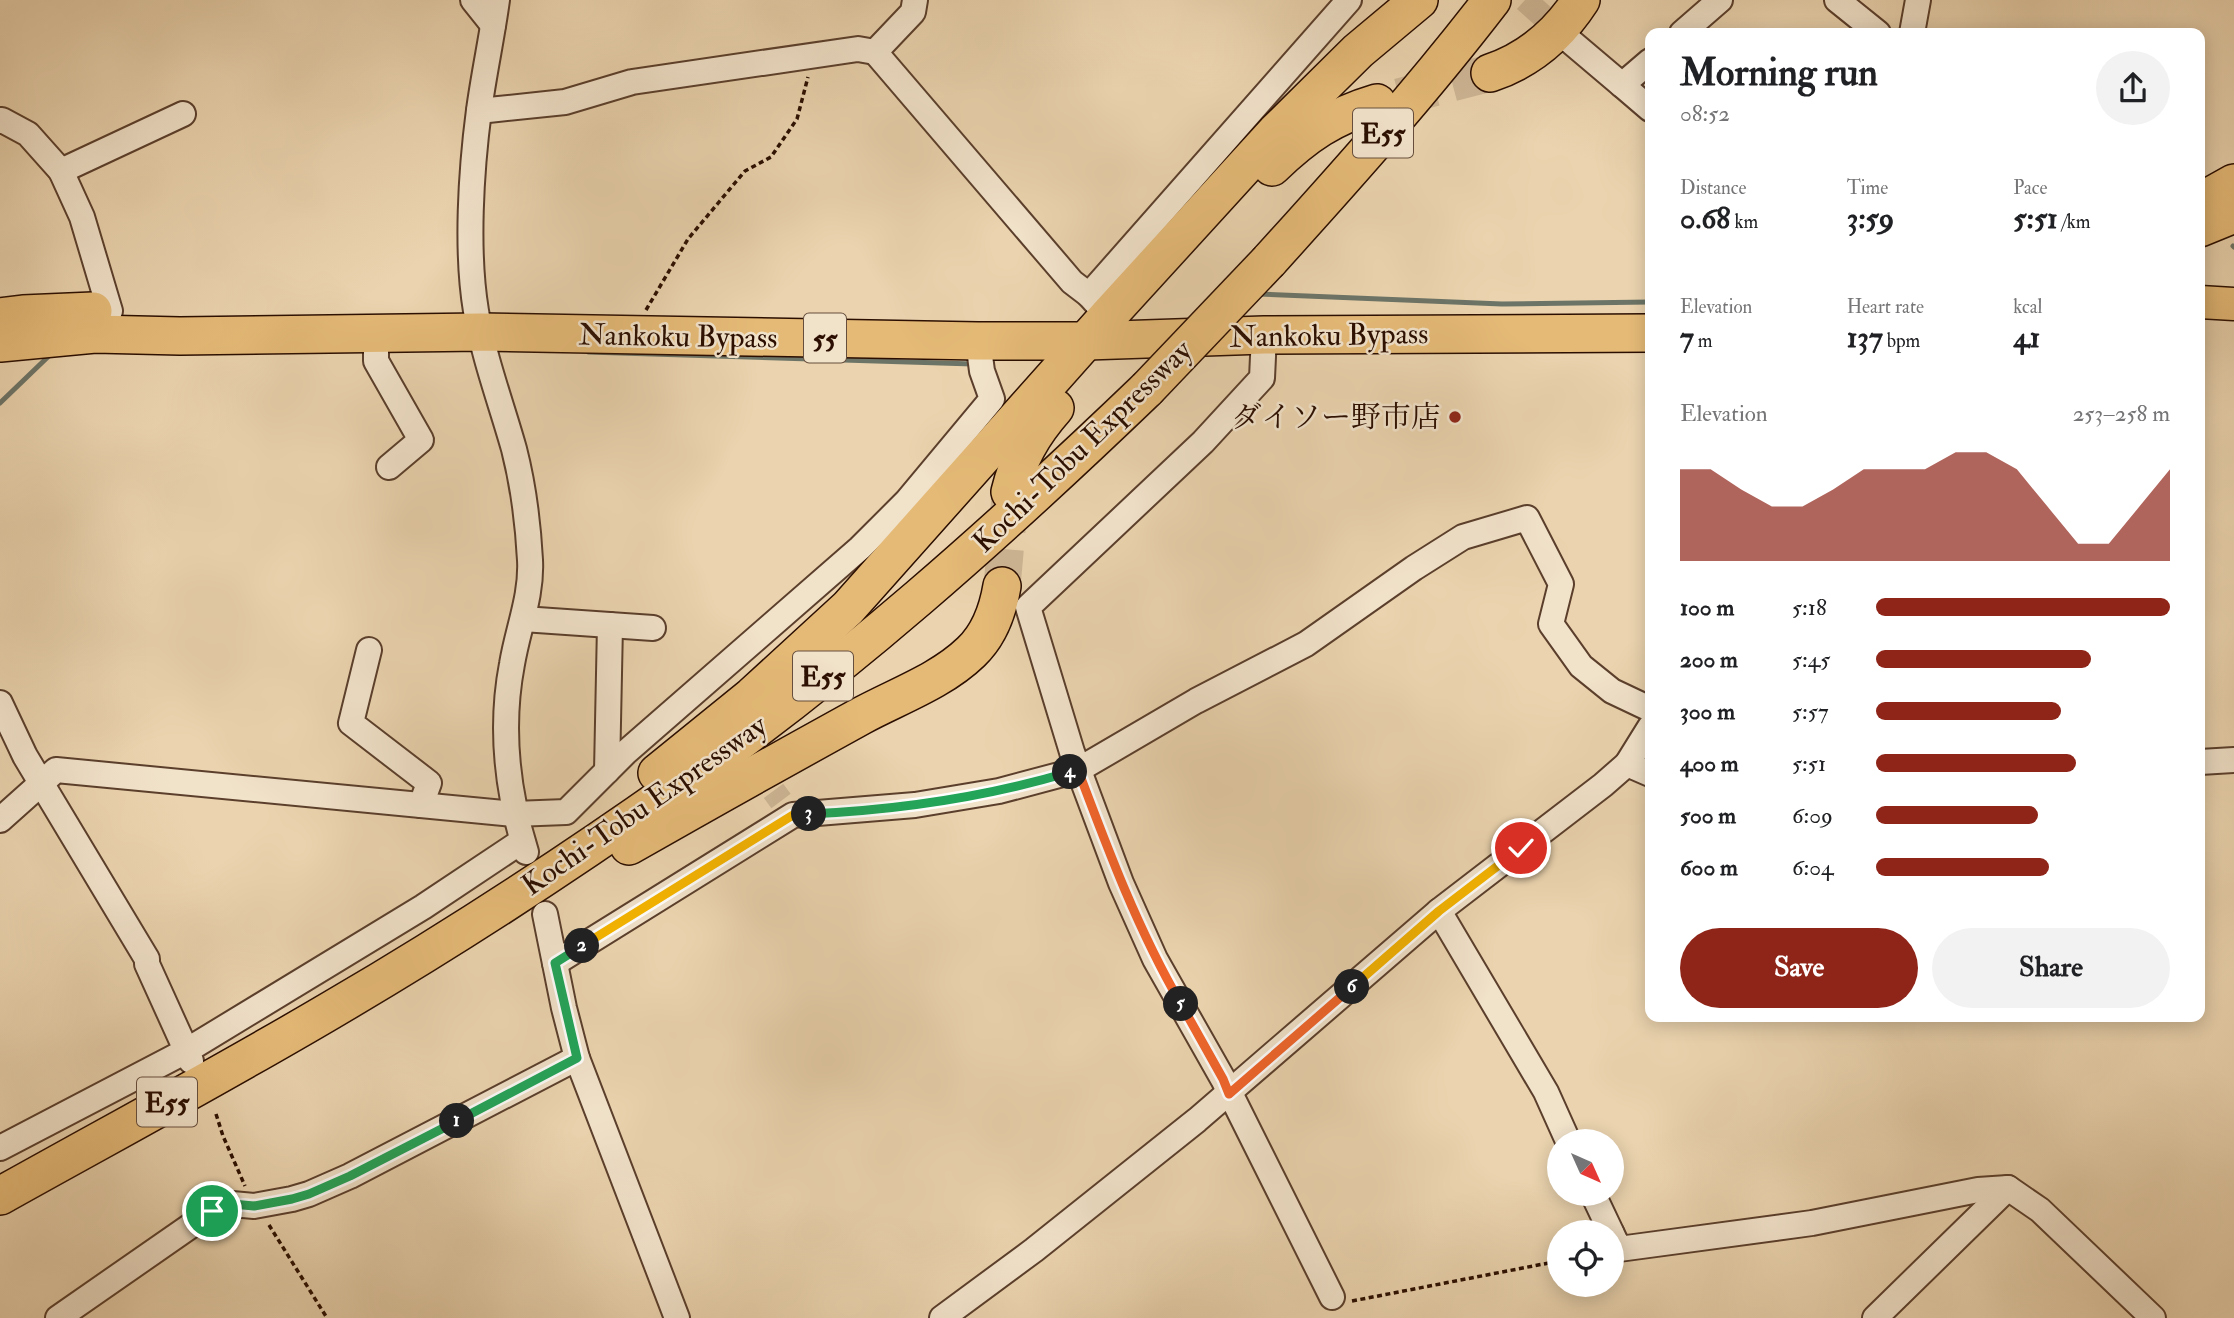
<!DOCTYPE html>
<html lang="en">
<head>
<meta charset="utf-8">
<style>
	body { margin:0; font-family:"IM FELL Double Pica","Noto Serif JP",serif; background:#f2f2f2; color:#202124; height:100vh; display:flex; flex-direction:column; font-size:26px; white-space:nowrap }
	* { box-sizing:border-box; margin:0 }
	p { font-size:23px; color:#757577 }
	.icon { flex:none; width:38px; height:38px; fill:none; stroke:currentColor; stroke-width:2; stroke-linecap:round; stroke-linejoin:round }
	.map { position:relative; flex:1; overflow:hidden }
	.details { position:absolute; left:1645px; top:28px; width:560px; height:994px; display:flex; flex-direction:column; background:#fff; border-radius:14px; box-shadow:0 4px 18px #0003 }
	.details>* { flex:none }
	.needle { width:46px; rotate:135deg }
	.tools { position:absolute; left:1547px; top:1129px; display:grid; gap:14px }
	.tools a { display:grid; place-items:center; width:77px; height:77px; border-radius:50%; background:#fff; box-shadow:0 4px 18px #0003; font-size:35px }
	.pin { position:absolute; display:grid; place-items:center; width:60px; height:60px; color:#fff; margin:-30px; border:4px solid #fff; border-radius:50%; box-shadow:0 2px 7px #0007 }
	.km { position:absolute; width:35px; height:35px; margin:-18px; border-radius:50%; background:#222; color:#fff; font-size:19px; line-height:35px; text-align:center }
	.round { display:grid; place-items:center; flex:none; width:74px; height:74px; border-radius:37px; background:#f2f2f2 }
	.summary { display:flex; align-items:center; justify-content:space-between; height:119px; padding:0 35px }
	h1 { font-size:38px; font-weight:700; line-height:52px }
	.stats { display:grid; grid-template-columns:repeat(3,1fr); gap:10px; height:119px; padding:7px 35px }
	.stats div { display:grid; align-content:center }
	.stats b { font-size:30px; font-weight:700 }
	.stats small { font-size:19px; font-weight:400 }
	.stats p { font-size:19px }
	.chart { height:196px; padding:14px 35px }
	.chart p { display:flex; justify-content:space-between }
	.chart svg { width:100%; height:126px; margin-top:7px; fill:#8f2418; opacity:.7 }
	.primary-button { display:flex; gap:14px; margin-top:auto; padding:14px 35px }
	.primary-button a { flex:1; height:80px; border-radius:42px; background:#8f2418; color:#fff; font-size:28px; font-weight:700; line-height:80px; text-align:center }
	.primary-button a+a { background:#f2f2f2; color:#202124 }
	ul { padding:0 35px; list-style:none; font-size:23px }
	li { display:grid; grid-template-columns:112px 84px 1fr; align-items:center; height:52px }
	li i { height:18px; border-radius:9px; background:#8f2418 }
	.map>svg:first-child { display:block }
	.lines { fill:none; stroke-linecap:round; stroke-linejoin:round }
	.stream { stroke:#6c7467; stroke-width:5 }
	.minor-tunnel { stroke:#cdb594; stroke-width:24; stroke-dasharray:24 12; stroke-linecap:butt }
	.highway-tunnel { stroke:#cdb594; stroke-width:37; stroke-dasharray:37 18; stroke-linecap:butt }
	.minor-casing { stroke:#5b3f2c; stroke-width:28 }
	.major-casing { stroke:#2b0e00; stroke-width:35 }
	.highway-casing { stroke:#2b0e00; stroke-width:40 }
	.path { stroke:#2b0e00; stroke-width:3.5; stroke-dasharray:5 3.5; stroke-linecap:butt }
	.minor { stroke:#f1e2ca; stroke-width:24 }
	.major { stroke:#e5ba77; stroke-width:32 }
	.highway { stroke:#e5ba77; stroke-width:37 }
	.highway-bridge-casing { stroke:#2b0e00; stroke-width:40; stroke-linecap:butt }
	.highway-bridge { stroke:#e5ba77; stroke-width:37 }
	.split-1-casing { stroke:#fff; stroke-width:14 }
	.split-2-casing { stroke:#fff; stroke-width:14 }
	.split-3-casing { stroke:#fff; stroke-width:14 }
	.split-4-casing { stroke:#fff; stroke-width:14 }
	.split-5-casing { stroke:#fff; stroke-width:14 }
	.split-6-casing { stroke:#fff; stroke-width:14 }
	.split-7-casing { stroke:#fff; stroke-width:14 }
	.split-1 { stroke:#22a559; stroke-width:9 }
	.split-2 { stroke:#22a559; stroke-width:9 }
	.split-3 { stroke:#f5b400; stroke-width:9 }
	.split-4 { stroke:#22a559; stroke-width:9 }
	.split-5 { stroke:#f0652b; stroke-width:9 }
	.split-6 { stroke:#f0652b; stroke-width:9 }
	.split-7 { stroke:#f5b400; stroke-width:9 }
	.poi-dot { fill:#8f2418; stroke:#f1e2ca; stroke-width:2.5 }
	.labels { text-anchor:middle; stroke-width:5; stroke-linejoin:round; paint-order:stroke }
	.shield { fill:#f1e2ca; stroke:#664e3d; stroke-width:2 }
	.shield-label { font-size:28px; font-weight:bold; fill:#2b0e00 }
	.street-label { font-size:30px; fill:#2b0e00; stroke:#f1e2ca }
	.poi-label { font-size:30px; fill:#2b0e00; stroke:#f1e2ca; text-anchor:end }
</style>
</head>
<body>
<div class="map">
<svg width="2234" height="1318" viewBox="0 0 2234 1318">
	<rect width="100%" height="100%" fill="#ead3ae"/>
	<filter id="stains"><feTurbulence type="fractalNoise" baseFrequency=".00286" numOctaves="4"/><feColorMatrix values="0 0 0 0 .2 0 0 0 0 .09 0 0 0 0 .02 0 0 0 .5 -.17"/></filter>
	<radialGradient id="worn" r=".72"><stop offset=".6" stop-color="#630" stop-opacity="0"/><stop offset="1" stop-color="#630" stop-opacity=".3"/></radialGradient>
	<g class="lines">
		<g class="stream">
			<path d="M 2233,246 L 2234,247"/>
			<path d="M 1258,294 L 1502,304 L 1650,302"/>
			<path d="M 588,352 L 973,364"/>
			<path d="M 0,403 L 53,352"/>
		</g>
		<g class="minor-tunnel">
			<path d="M 1525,0 L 1567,38"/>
			<path d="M 752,762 L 781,801"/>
		</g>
		<g class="highway-tunnel">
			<path d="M 1399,97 L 1490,73"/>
			<path d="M 1002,586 L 1010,497"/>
		</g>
		<g class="minor-casing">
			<g id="minor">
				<path d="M 473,0 L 493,25"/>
				<path d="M 497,0 C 492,37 484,73 479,110 C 471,171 466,251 476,311 C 484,358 501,403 514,449 C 523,484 528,523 530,560 C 532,596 518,628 512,664 C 500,727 507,791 526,852"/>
				<path d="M 915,0 L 913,12 L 875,52 L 1072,282 L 1089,295"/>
				<path d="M 1837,0 L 1878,33"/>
				<path d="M 1682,33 L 1720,0"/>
				<path d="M 1912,33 L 1918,0"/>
				<path d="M 1570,41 L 1622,85 L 1650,61"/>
				<path d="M 1622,85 L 1650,109"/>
				<path d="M 479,111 L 565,102 L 632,82 L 858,49 L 875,52"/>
				<path d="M 0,121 L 2,120 L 28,134 L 61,171"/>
				<path d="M 110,311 L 82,217 L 61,171 L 183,114"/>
				<path d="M 1108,316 L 1089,295 L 1349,0"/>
				<path d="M 376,334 L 376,361 L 421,440 L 389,467"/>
				<path d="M 1264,335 L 1262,378 L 1203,442 L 1028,607 L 1072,752 L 1121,883 L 1155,959 L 1223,1079 L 1332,1297"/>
				<path d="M 523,619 L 653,628"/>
				<path d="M 369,650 L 351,723 L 429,783 L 421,805"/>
				<path d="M 0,703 L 25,756 L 147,959 L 147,964 L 191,1061"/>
				<path d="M 2200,762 L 2234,760"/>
				<path d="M 1627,764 L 1650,774"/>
				<path d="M 607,771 L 610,625"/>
				<path d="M 0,820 L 56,770 L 514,814 L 566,812 L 625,753 L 860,548 L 907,501 L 992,399 L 982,371 L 978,341"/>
				<path d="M 1439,911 L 1546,1092 L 1568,1141"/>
				<path d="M 545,914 L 564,1008 L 577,1058 L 677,1318"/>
				<path d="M 555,963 L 793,815 L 915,805 L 999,791 L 1078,770 L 1196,701 L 1306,644 L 1414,568 L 1463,537 L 1527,518 L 1561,584 L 1551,624 L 1581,666 L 1612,691 L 1650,709"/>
				<path d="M 0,1148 L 186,1051 L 423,907 L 522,841"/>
				<path d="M 1593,1194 L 1611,1232"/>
				<path d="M 1612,1234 L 1619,1249 L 1812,1223 L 1978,1190 L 2008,1188 L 2040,1210 L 2153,1318"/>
				<path d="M 58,1318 L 212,1211 L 232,1204 L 254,1206 L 292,1199 L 309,1194 L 350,1176 L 577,1058"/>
				<path d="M 942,1318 L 1034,1250 L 1197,1120 L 1439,911 L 1603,785 L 1627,764 L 1650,727"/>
				<path d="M 1875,1318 L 2008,1188"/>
			</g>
		</g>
		<g class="major-casing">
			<path id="major" d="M 2200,302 L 2234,304"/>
		</g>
		<g class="highway-casing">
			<g id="highway">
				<path d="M 1490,73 C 1529,60 1559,34 1581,0"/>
				<path d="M 1272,167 C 1305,135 1333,116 1377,103"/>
				<path d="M 2200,202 L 2234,183"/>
				<path d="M 2200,228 L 2234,214"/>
				<path d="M 1269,261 C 1346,176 1422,91 1492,0"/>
				<path d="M 0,317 L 23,314 L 93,311"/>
				<path d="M 0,343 L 95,334 L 180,336 L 481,332 L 978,341 L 1087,341 L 1264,335 L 1650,333"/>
				<path d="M 1010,492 C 1018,459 1032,434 1055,408"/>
				<path d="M 657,773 L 752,696 L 848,608 L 1108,316 L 1276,132 L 1358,51 L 1419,0"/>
				<path d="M 629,846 C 706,802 783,759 861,716 C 898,696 941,681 971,652 C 989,635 998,610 1002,586"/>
				<path d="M 0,1196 C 111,1134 223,1074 333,1009 C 451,940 566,865 678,786 C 845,669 999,531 1147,389"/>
			</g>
		</g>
		<g class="path">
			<path d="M 646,310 L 688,239 L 745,171 L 771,157 L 797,119 L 808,77"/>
			<path d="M 216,1114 L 223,1136 L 245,1186"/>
			<path d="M 269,1225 L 327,1318"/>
			<path d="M 1352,1301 L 1559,1261"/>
		</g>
		<use href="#minor" class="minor"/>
		<use href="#major" class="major"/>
		<use href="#highway" class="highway"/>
		<g class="highway-bridge-casing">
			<path id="highway-bridge" d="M 1147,389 L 1269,261"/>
		</g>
		<use href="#highway-bridge" class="highway-bridge"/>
	</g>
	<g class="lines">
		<g class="split-1-casing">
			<path id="split-1" d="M 212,1211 L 232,1204 L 254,1206 L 292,1199 L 309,1194 L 350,1176 L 457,1121"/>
		</g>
		<g class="split-2-casing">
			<path id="split-2" d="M 457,1121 L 577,1058 L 555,963 L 582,946"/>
		</g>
		<g class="split-3-casing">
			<path id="split-3" d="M 582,946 L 793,815 L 809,814"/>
		</g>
		<g class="split-4-casing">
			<path id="split-4" d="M 809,814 C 897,810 986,797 1070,772"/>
		</g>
		<g class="split-5-casing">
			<path id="split-5" d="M 1070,772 L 1078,770 C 1108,850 1138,930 1181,1004"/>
		</g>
		<g class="split-6-casing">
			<path id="split-6" d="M 1181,1004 L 1223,1079 L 1229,1094 L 1352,987"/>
		</g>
		<g class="split-7-casing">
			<path id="split-7" d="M 1352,987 L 1439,911 L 1521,848"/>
		</g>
		<use href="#split-1" class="split-1"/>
		<use href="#split-2" class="split-2"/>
		<use href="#split-3" class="split-3"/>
		<use href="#split-4" class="split-4"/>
		<use href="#split-5" class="split-5"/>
		<use href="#split-6" class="split-6"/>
		<use href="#split-7" class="split-7"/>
	</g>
	<circle class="poi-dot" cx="1455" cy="417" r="7"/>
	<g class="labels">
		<g class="shield">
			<rect x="1353" y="108.5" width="60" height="49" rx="5"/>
			<rect x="804" y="313.5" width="42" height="49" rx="5"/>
			<rect x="793" y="651.5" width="60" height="49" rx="5"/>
			<rect x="137" y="1077.5" width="60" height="49" rx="5"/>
		</g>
		<g class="shield-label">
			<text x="1383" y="143">E55</text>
			<text x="825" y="348">55</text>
			<text x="823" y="686">E55</text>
			<text x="167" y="1112">E55</text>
		</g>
		<g class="street-label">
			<text transform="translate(1329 335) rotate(-1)" y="10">Nankoku Bypass</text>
			<text transform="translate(678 336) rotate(1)" y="10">Nankoku Bypass</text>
			<text transform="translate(1082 446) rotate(-44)" y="10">Kochi-Tobu Expressway</text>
			<text transform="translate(644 805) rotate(-35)" y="10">Kochi-Tobu Expressway</text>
		</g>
		<g class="poi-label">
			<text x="1441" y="427">ダイソー野市店</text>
		</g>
	</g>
	<rect width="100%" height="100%" filter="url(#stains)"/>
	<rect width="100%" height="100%" fill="url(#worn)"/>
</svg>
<div class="tools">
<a><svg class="needle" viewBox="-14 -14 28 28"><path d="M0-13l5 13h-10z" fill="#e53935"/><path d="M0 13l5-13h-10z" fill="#757577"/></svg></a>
<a><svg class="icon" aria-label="locate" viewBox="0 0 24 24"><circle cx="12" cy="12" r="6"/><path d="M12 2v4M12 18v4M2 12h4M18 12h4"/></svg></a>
</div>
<div class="pin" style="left:212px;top:1211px;background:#1e9e55"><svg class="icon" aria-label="arrive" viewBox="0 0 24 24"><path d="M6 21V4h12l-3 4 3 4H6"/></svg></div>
<div class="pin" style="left:1521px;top:848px;background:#d93025"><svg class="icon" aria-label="check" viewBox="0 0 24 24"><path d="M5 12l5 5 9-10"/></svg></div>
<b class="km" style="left:457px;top:1121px">1</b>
<b class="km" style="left:582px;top:946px">2</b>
<b class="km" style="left:809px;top:814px">3</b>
<b class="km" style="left:1070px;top:772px">4</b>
<b class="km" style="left:1181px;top:1004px">5</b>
<b class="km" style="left:1352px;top:987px">6</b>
<section class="details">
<div class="summary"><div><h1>Morning run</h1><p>08:52</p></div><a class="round"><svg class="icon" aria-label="share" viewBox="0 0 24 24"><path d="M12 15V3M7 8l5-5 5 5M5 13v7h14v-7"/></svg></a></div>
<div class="stats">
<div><p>Distance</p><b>0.68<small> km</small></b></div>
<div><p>Time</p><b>3:59</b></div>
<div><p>Pace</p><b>5:51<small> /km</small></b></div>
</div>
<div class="stats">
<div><p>Elevation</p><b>7<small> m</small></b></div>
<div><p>Heart rate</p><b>137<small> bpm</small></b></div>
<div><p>kcal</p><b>41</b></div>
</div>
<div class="chart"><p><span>Elevation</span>253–258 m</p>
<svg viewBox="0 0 160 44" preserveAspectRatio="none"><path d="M0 44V12L10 12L20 19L30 25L40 25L50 19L60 12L70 12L80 12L90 6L100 6L110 12L120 25L130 38L140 38L150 25L160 12V44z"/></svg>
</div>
<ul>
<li><b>100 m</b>5:18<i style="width:100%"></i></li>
<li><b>200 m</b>5:45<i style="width:73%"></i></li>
<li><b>300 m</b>5:57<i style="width:63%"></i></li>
<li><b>400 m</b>5:51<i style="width:68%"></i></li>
<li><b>500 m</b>6:09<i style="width:55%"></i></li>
<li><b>600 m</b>6:04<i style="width:59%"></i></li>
</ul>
<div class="primary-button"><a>Save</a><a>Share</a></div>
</section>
</div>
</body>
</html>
